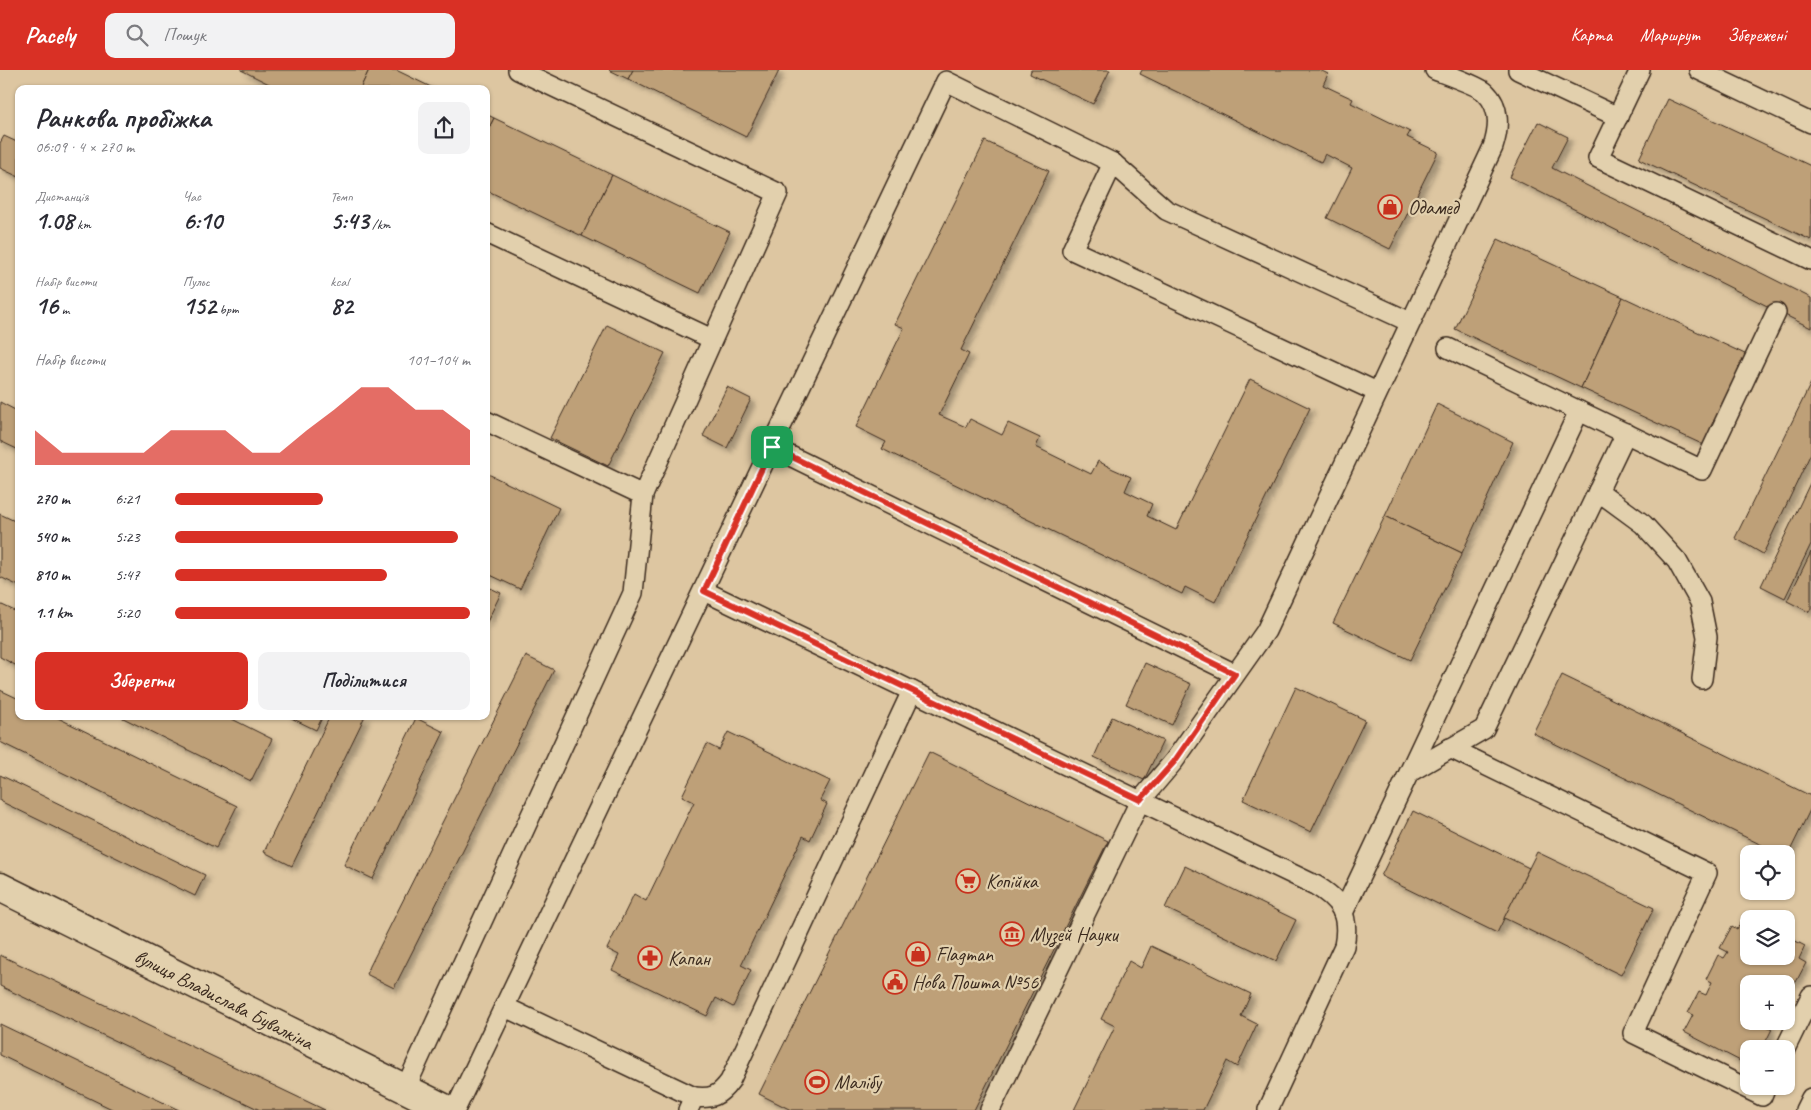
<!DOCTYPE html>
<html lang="uk">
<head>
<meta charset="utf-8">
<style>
	body { margin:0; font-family:Caveat,sans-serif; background:#f2f2f3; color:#2b2b33; height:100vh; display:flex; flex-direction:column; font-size:19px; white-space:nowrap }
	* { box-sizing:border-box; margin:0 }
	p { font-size:16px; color:#7c7c81 }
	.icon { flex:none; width:28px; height:28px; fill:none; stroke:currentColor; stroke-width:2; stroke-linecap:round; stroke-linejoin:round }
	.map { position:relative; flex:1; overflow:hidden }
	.sheet { position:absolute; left:15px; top:15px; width:475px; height:635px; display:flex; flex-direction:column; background:#fff; border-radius:10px; box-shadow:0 1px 4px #0004 }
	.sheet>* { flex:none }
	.tools { position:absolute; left:1740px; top:775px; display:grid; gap:10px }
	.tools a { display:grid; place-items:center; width:55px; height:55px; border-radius:10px; background:#fff; box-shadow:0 1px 4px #0004; font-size:25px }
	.pin { position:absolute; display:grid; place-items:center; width:42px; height:42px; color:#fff; margin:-21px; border-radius:10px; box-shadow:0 2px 8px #0006 }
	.round { display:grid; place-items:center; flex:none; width:52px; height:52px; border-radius:10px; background:#f2f2f3 }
	.head { display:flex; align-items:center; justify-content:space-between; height:85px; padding:0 20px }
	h1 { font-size:28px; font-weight:700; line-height:38px }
	.figures { display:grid; grid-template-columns:repeat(3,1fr); gap:8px; height:85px; padding:5px 20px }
	.figures div { display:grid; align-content:center }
	.figures b { font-size:25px; font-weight:700 }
	.figures small { font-size:14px; font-weight:400 }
	.figures p { font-size:14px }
	.chart { height:140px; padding:10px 20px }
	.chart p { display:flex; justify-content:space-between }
	.chart svg { width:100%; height:90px; margin-top:5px; fill:#d93025; opacity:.7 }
	.action { display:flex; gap:10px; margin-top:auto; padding:10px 20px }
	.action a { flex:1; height:58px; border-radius:10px; background:#d93025; color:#fff; font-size:20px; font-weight:700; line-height:58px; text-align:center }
	.action a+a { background:#f2f2f3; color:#2b2b33 }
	ul { padding:0 20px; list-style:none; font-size:16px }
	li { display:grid; grid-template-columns:80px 60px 1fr; align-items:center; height:38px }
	li i { height:12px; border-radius:6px; background:#d93025 }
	header { display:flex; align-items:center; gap:30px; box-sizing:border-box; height:70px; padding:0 25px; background:#d93025; color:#fff }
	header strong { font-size:24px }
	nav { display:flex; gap:28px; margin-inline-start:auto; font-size:18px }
	.search { width:350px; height:45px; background:#f2f2f3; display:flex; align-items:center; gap:12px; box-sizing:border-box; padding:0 18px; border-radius:10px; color:#7c7c81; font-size:19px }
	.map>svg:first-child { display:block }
	.building { fill:#bea078; stroke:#3b2a1e; filter:url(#shadow) }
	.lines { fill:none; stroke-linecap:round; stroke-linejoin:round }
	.lane-casing { stroke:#3b2a1e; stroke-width:22 }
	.secondary-casing { stroke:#3b2a1e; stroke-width:31 }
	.lane { stroke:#e2d0ad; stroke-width:19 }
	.secondary { stroke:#e2d0ad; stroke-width:28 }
	.route-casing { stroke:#fff; stroke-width:10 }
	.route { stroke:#d93025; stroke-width:6 }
	.labels { text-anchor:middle; stroke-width:4.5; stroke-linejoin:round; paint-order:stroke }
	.poi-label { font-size:20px; fill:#3b2a1e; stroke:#e2d0ad; text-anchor:start }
	.street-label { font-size:20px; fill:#3b2a1e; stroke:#e2d0ad }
</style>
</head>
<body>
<header>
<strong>Pacely</strong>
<div class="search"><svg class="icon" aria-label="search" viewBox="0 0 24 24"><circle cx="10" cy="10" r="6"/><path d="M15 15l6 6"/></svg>Пошук</div>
<nav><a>Карта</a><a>Маршрут</a><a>Збережені</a></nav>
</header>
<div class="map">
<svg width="1811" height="1040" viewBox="0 0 1811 1040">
	<defs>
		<filter id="shadow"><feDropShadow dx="4.5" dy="4.5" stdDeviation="2.5" flood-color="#0004"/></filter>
	</defs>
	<rect width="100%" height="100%" fill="#ddc6a1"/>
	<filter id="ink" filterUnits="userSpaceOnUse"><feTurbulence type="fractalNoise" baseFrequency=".02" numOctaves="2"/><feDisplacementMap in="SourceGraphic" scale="10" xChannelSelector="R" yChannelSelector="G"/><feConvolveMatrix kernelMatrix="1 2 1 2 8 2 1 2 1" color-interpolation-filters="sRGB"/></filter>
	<g filter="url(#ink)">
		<g class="building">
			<path d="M 241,0 L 369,0 L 360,19 L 279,19 Z"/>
			<path d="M 369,0 L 396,0 L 435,19 L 360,19 Z"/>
			<path d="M 609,0 L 633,0 L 628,9 Z"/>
			<path d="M 633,0 L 777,0 L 779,1 L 746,67 L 628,9 Z"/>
			<path d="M 1031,0 L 1110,0 L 1093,34 L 1030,4 Z"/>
			<path d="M 1142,0 L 1320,0 L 1328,4 L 1323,15 L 1353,29 L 1351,33 L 1410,62 L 1407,67 L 1438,82 L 1390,179 L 1327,148 L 1352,98 L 1325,84 L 1321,92 L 1140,4 Z"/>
			<path d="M 1668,29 L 1811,96 L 1811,170 L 1639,89 Z"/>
			<path d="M 486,44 L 494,48 L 486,64 Z"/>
			<path d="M 494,48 L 612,105 L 582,166 L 486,120 L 486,64 Z"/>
			<path d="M 1538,52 L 1568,67 L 1552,98 L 1811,228 L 1811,258 L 1510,107 Z"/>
			<path d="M 4,66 L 19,73 L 19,107 L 0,98 L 0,73 Z"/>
			<path d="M 985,71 L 1049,101 L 961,280 L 969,284 L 939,345 L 966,357 L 970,349 L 1002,365 L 1008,353 L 1040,368 L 1036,377 L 1091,404 L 1098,391 L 1113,399 L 1131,407 L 1125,421 L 1152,434 L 1147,446 L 1176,460 L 1250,309 L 1310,338 L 1215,532 L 1185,517 L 1182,524 L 882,379 L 886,372 L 856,357 L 904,258 L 895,254 Z"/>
			<path d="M 612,105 L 730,162 L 700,223 L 582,166 Z"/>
			<path d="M 1498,169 L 1623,227 L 1581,318 L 1455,259 Z"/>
			<path d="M 1623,227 L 1747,285 L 1704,375 L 1581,318 Z"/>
			<path d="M 607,255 L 665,283 L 608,396 L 550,368 Z"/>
			<path d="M 1811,313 L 1811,383 L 1763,484 L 1735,468 Z"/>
			<path d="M 727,317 L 751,329 L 727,378 L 703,366 Z"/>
			<path d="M 0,332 L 19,342 L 19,380 L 0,371 Z"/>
			<path d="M 1437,334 L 1513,372 L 1462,483 L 1385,446 Z"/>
			<path d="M 486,403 L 559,438 L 520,519 L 486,503 Z"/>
			<path d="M 1811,411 L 1811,474 L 1785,528 L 1761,516 Z"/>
			<path d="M 0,444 L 19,453 L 19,516 L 0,507 Z"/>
			<path d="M 1385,446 L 1462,483 L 1410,590 L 1333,553 Z"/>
			<path d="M 1811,482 L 1811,538 L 1809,542 L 1787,531 Z"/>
			<path d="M 486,516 L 501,523 L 486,554 Z"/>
			<path d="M 0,534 L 19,543 L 19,597 L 0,587 Z"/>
			<path d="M 526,586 L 554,600 L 394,918 L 366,904 Z"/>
			<path d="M 1145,593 L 1191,614 L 1172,655 L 1126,634 Z"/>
			<path d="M 1562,605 L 1811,726 L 1811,738 L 1787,787 L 1786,784 L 1780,784 L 1533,663 Z"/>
			<path d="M 1296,617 L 1365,650 L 1311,762 L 1243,730 Z"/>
			<path d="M 0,620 L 19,629 L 19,646 L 54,646 L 237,736 L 216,778 L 0,672 Z"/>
			<path d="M 119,646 L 226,646 L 272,669 L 251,711 Z"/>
			<path d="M 287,646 L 323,646 L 316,660 Z"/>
			<path d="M 330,646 L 365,646 L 292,796 L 264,782 Z"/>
			<path d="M 1112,647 L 1163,671 L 1144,710 L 1094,687 Z"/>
			<path d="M 416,648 L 444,662 L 373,809 L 344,795 Z"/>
			<path d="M 728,662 L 830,711 L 820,730 L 827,734 L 810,770 L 803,766 L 741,895 L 751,900 L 733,937 L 716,928 L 707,946 L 612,900 L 619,885 L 607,879 L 634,824 L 646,831 L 694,732 L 682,726 L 707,674 L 719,680 Z"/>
			<path d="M 929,682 L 1108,771 L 974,1040 L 791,1040 L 759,1024 Z"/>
			<path d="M 0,705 L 205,805 L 195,826 L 0,731 Z"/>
			<path d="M 1413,741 L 1529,798 L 1497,863 L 1381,806 Z"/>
			<path d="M 1537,782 L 1654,838 L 1621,905 L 1504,848 Z"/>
			<path d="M 1185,796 L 1296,850 L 1276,891 L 1165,838 Z"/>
			<path d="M 1745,845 L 1751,849 L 1749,849 L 1749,886 L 1786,886 L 1786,866 L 1805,876 L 1799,889 L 1806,893 L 1796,912 L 1791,910 L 1786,919 L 1786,914 L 1749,914 L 1749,951 L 1769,951 L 1767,956 L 1772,959 L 1763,977 L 1759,974 L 1757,979 L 1749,979 L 1748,995 L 1684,962 L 1693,945 L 1688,943 L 1699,922 L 1706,925 L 1712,912 L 1706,909 L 1718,885 L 1724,888 L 1728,882 L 1720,878 L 1732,856 L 1737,859 Z"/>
			<path d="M 1151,876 L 1251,924 L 1241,946 L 1257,954 L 1237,997 L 1227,991 L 1203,1040 L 1074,1040 L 1115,956 L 1101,949 L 1129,891 L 1141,898 Z"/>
			<path d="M 0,885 L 325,1040 L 260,1040 L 0,916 Z"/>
			<path d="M 0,954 L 179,1040 L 114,1040 L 0,985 Z"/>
		</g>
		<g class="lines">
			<g class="lane-casing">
				<g id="lane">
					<path d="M 1518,0 L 1618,47"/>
					<path d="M 1640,0 L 1598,88 L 1811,190"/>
					<path d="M 1699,0 L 1811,53"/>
					<path d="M 1113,93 L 1072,180 L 1377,322"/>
					<path d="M 486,163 L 712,269"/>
					<path d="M 1448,278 L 1702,400 L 1776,243"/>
					<path d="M 486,351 L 643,425"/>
					<path d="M 772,377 L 1235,604"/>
					<path d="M 1598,421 L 1643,454 L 1677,491 L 1700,532 L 1707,567 L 1702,609"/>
					<path d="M 704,521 L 1315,815 C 1341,830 1350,845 1344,876 L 1268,1040"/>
					<path d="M 1450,678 L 1707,803 L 1633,963 L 1762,1026 L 1766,1016"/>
					<path d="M 1410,702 L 1484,659 L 1626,363"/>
					<path d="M 1343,843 L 1579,341"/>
					<path d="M 505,937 L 694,1027"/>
					<path d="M 1785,979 L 1811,926"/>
					<path d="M 405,1019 L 633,523 L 643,425 L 778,123 L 518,0"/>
					<path d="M 455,1040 L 946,11 L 1113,93 L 1166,140 L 1410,252"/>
					<path d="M 688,1040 L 694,1027 C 712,1029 719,1026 730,1011 L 912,621"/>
					<path d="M 990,1040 L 1140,731 L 1174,691 L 1266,561 L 1493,77 C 1499,59 1501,37 1485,22 C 1479,16 1445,4 1435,0"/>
					<path d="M 1805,1040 L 1811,1028"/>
				</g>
			</g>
			<g class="secondary-casing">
				<path id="secondary" d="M 0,817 L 448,1040"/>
			</g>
			<use href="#lane" class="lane"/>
			<use href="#secondary" class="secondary"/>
		</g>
	</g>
	<g class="lines" filter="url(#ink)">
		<g class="route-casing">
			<path id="route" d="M 772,377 L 1235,604 L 1174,692 L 1140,730 L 704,521 Z"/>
		</g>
		<use href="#route" class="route"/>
	</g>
	<defs>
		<g id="shop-ring" transform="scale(1.25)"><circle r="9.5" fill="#e2d0ad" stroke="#c8321e" stroke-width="1.5"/><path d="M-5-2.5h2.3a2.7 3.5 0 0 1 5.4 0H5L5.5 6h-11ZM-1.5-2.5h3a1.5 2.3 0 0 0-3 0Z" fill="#c8321e"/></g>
		<g id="supermarket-ring" transform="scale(1.25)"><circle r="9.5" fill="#e2d0ad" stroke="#c8321e" stroke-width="1.5"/><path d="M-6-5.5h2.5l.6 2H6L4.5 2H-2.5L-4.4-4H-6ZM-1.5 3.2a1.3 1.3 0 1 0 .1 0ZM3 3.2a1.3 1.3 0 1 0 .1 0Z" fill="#c8321e"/></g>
		<g id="museum-ring" transform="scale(1.25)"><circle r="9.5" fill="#e2d0ad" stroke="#c8321e" stroke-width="1.5"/><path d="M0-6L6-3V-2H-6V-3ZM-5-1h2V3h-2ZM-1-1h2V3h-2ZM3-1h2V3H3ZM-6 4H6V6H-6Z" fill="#c8321e"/></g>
		<g id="pharmacy-ring" transform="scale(1.25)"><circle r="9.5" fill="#e2d0ad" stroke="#c8321e" stroke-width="1.5"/><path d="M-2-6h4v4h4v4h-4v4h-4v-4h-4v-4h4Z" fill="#c8321e"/></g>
		<g id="civic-ring" transform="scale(1.25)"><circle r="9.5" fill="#e2d0ad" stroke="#c8321e" stroke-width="1.5"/><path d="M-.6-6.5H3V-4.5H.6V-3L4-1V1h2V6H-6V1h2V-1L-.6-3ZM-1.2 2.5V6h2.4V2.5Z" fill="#c8321e"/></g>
		<g id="stadium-ring" transform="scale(1.25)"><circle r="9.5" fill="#e2d0ad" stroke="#c8321e" stroke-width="1.5"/><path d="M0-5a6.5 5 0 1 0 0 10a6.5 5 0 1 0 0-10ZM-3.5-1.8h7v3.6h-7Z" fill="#c8321e"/></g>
	</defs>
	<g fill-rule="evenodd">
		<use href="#shop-ring" x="1390" y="137"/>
		<use href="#supermarket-ring" x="968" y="811"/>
		<use href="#museum-ring" x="1012" y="864"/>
		<use href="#shop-ring" x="918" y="884"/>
		<use href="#pharmacy-ring" x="650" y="888"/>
		<use href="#civic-ring" x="895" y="912"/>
		<use href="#stadium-ring" x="817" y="1012"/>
	</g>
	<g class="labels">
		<g class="poi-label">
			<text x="1408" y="144">Одамед</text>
			<text x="986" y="818">Копійка</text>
			<text x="1030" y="871">Музей Науки</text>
			<text x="936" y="891">Flagman</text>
			<text x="668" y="895">Капан</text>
			<text x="912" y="919">Нова Пошта №56</text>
			<text x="834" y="1019">Малiбу</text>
		</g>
		<g class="street-label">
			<text transform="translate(224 929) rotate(27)" y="7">вулиця Владислава Бувалкіна</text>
		</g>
	</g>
</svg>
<div class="tools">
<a><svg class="icon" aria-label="locate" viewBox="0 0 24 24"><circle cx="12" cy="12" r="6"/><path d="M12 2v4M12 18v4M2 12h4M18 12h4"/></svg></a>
<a><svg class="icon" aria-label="layers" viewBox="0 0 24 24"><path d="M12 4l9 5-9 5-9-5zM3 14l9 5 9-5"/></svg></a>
<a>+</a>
<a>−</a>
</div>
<div class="pin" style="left:772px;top:377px;background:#1e9e55"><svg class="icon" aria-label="arrive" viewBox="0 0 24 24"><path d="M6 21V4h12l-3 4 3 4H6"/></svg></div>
<section class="sheet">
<div class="head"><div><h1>Ранкова пробіжка</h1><p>06:09 · 4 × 270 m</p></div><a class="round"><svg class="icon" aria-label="share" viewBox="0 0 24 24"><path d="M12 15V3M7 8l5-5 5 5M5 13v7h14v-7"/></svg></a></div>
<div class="figures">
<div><p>Дистанція</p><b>1.08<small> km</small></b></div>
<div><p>Час</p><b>6:10</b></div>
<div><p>Темп</p><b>5:43<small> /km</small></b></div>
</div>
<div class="figures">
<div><p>Набір висоти</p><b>16<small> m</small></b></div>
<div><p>Пульс</p><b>152<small> bpm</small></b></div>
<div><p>kcal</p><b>82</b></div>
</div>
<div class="chart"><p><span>Набір висоти</span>101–104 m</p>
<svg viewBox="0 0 160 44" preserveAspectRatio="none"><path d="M0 44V27L10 38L20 38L30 38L40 38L50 27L60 27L70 27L80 38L90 38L100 27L110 17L120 6L130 6L140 17L150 17L160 27V44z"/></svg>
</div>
<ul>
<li><b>270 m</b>6:21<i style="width:50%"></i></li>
<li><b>540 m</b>5:23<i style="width:96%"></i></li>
<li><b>810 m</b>5:47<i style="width:72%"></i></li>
<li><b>1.1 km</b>5:20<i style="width:100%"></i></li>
</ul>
<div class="action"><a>Зберегти</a><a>Поділитися</a></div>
</section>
</div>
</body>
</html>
